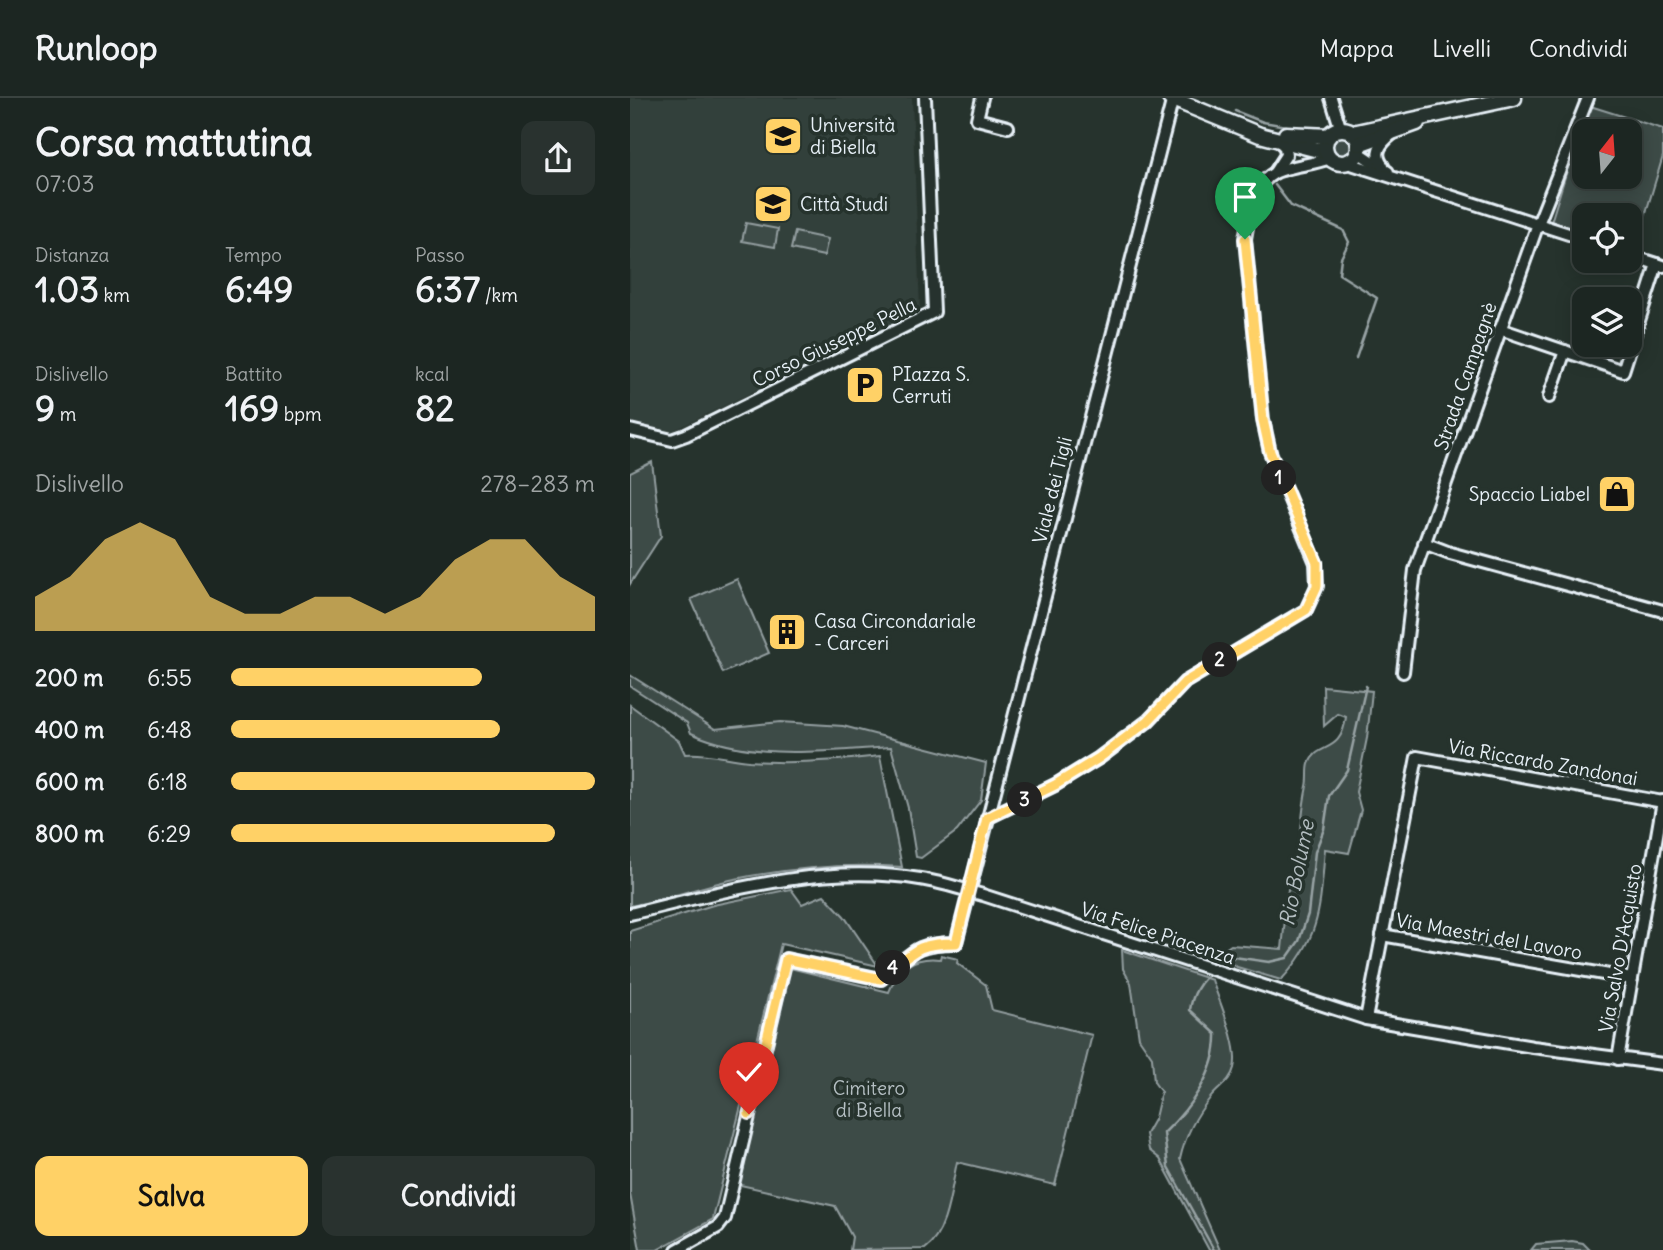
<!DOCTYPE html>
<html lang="it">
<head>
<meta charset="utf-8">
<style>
	body { margin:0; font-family:Delius,sans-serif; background:#29322f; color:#f1f3f6; height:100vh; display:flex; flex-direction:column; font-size:26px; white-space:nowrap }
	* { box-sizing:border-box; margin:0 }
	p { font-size:23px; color:#a0a5a5 }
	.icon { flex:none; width:38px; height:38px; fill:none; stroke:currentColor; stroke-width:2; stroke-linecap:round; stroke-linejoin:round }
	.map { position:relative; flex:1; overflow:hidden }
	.details { display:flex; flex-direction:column; background:#1c2622; width:630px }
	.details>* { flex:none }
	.needle { width:46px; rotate:17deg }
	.controls { position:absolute; left:942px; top:21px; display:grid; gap:14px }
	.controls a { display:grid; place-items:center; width:70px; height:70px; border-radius:14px; background:#1c2622; box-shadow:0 4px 18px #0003,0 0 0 2px #3a4340; font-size:35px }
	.pin { position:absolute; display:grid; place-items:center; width:60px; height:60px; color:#fff; margin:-72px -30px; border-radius:50% 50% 50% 0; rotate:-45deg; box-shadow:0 0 7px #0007 }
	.pin .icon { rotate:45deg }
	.km { position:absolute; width:35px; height:35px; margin:-18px; border-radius:50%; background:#222; color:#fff; font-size:19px; line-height:35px; text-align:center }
	.round { display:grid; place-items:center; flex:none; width:74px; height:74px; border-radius:14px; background:#29322f }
	.headline { display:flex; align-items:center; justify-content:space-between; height:119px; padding:0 35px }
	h1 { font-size:38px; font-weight:700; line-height:52px }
	.figures { display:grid; grid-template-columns:repeat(3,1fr); gap:10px; height:119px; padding:7px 35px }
	.figures div { display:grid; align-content:center }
	.figures b { font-size:35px; font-weight:700 }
	.figures small { font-size:19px; font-weight:400 }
	.figures p { font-size:19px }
	.chart { height:196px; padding:14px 35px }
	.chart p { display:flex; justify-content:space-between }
	.chart svg { width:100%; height:126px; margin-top:7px; fill:#ffd166; opacity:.7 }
	.action { display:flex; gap:14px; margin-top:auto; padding:14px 35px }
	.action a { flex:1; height:80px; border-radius:14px; background:#ffd166; color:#111; font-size:28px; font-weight:700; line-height:80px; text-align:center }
	.action a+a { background:#29322f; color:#f1f3f6 }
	ul { padding:0 35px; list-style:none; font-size:23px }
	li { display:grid; grid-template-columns:112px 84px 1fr; align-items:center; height:52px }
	li i { height:18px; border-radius:9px; background:#ffd166 }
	header { display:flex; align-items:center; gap:42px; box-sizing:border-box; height:98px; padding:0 35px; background:#1c2622; border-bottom:2px solid #3a4340 }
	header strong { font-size:33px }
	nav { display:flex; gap:38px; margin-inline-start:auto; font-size:24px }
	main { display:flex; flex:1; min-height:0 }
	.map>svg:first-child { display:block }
	.built { fill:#333f3a }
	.green { fill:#3e4b47; stroke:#939ea0; stroke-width:2 }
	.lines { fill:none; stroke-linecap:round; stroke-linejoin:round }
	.stream { stroke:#98a3a5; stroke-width:2.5 }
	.minor-casing { stroke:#e8f1f8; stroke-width:16 }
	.major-casing { stroke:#e8f1f8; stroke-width:19 }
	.minor { stroke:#26332d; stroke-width:10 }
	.major { stroke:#26332d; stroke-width:14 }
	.route-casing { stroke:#fff; stroke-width:14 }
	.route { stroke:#ffd166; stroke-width:9 }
	.labels { text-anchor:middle; stroke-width:7; stroke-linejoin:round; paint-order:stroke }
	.poi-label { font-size:19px; fill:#e8f1f8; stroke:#26332d; text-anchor:start }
	.street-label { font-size:19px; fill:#e8f1f8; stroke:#26332d }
	.park-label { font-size:19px; fill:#b5bfc3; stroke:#26332d }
	.water-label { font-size:21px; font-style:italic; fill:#b3bdc0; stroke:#26332d }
</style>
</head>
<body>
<header>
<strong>Runloop</strong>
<nav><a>Mappa</a><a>Livelli</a><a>Condividi</a></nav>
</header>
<main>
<section class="details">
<div class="headline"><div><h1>Corsa mattutina</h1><p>07:03</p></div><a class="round"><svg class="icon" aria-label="share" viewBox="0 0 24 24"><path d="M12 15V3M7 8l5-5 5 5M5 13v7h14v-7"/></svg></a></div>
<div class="figures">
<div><p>Distanza</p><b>1.03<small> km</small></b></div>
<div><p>Tempo</p><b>6:49</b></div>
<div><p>Passo</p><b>6:37<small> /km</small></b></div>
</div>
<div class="figures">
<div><p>Dislivello</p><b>9<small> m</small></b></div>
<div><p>Battito</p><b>169<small> bpm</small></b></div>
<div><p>kcal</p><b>82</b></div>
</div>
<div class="chart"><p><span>Dislivello</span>278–283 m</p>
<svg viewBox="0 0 160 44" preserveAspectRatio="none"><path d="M0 44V32L10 25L20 12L30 6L40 12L50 32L60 38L70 38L80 32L90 32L100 38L110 32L120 19L130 12L140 12L150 25L160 32V44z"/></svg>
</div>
<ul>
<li><b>200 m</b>6:55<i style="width:69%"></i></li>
<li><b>400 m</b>6:48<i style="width:74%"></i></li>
<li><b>600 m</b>6:18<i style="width:100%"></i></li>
<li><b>800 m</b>6:29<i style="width:89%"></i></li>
</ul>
<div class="action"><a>Salva</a><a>Condividi</a></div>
</section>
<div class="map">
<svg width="1033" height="1152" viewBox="0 0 1033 1152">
	<rect width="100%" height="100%" fill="#26332d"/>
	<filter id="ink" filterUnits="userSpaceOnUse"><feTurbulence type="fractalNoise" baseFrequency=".0143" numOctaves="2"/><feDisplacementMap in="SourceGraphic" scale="14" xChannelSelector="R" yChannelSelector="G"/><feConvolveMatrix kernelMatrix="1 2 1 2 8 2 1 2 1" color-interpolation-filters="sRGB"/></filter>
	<g filter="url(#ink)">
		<path class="built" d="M 0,0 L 282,0 L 290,212 L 41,334 L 0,324 Z"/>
		<g class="green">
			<path d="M 957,7 L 1033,31 L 1033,58 L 1005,151 L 999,149 L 999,117 L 954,117 L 954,134 L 921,124 L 939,66 L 954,71 L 954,79 L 999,79 L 999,33 L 972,33 L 973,28 L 952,22 Z"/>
			<circle cx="712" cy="48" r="12"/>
			<path d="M 116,125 L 148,131 L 145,149 L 112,143 Z"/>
			<path d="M 165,134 L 198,141 L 194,158 L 161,151 Z"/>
			<path d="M 22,364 L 31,438 L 0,486 L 0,375 Z"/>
			<path d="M 107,481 L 139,555 L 93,575 L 61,501 Z"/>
			<path d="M 0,577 L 85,631 L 150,624 L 213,628 L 356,665 L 351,702 L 327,733 L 291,760 L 286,759 L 278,710 L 261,649 C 195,653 123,663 61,635 L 57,625 L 0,588 Z"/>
			<path d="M 693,588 L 742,593 L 737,640 L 726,694 L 731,712 L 719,755 L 695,751 C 690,806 692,839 651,882 L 607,869 L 589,855 L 601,847 L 652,851 L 658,791 L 668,790 C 670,756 670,721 677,688 C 679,681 677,673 679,666 C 687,643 711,658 716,619 L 708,616 L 694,628 Z"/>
			<path d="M 0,607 L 49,643 L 55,656 C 77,654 97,661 119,663 C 163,666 207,663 250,658 L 272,769 C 213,765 158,770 100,782 C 66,790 34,802 0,808 Z"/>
			<path d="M 161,791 L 172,806 L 194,797 L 214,818 L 248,868 L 151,846 L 83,1121 L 27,1152 L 10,1152 L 0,1096 L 0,833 L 83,807 Z"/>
			<path d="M 492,852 L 582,882 C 589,903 610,949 604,970 C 601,983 589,989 581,999 C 567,1016 555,1039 550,1061 L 590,1152 L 579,1152 L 530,1061 L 519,1052 L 516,1036 L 525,1020 L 531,994 L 524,984 L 522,959 L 509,940 L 501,885 L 493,871 Z"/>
			<path d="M 311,857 L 328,861 L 327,865 L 356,887 L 362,912 L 462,937 L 425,1087 L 327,1064 C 321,1090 318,1135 295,1151 L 220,1152 L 222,1139 L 205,1108 L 106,1086 L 160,870 L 259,894 C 268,870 283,858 310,861 Z"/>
			<path d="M 942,1143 L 953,1145 L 960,1152 L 901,1152 L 906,1146 Z"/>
		</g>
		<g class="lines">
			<g class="stream">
				<path d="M 605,13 L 633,24 L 662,29"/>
				<path d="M 645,87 L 661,108 L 713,132 L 719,144 L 711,160 L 709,176 L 747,200 L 726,260"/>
				<path d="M 588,870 L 604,859 L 639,864 L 657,860 L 669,843 L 678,816 L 685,754 L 694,731 L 699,698 L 717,672 L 736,588"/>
				<path d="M 583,874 C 570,882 562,897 560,912 L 586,936 C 587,974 560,1010 534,1035 L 538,1069 L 584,1152"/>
			</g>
			<g class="minor-casing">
				<g id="minor">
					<path d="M 352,0 L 347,21 L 378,29"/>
					<path d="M 701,0 L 711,32"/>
					<path d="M 728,54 L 758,74"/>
					<path d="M 718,65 L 954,141"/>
					<path d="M 753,68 C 743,55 750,46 762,36"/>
					<path d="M 645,74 L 656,57 L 655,49 L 648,42"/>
					<path d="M 999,157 L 1033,168"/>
					<path d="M 870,231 L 993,273 L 1027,166"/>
					<path d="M 919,299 L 935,253"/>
					<path d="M 0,332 L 42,342 L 56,337 L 304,214 L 295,0"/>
					<path d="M 794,445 L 820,455 L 1033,513"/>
					<path d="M 773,574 L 785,472 L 908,126 L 958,0"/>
					<path d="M 357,720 L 425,687 L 469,660 L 518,623 L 555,584 L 676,512 L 687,488 L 686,465 L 640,354 L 633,322 L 615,141 C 619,117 624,79 652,72 C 668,67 684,66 700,60"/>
					<path d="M 0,816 C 95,793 192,765 290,781 C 311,784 332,791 353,797 L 736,921 L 903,949 L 1033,966"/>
					<path d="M 752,837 L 1002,881"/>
					<path d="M 736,921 L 787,659 L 1033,704"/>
					<path d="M 988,961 L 1033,703"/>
					<path d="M 47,1152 L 88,1129 L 95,1120 L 156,861 L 251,881 C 283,857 280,845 326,845 L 543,0"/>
				</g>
			</g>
			<g class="major-casing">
				<g id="major">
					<path d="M 540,0 L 630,37 L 696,54"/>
					<circle cx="712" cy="48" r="17"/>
					<path d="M 722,35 L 884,0"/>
					<path d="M 656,36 L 699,38"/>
					<path d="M 729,46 L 787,25"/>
				</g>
			</g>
			<use href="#minor" class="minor"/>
			<use href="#major" class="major"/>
		</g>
	</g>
	<g class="lines" filter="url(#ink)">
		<g class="route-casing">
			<path id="route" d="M 119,1016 L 156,861 L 251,881 C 283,857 280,845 326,845 L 357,720 L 425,687 L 469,660 L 518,623 L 555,584 L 676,512 L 687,488 L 687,465 L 640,354 L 633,322 L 615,141"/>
		</g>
		<use href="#route" class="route"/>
	</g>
	<defs>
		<g id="university-square" transform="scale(2.0125)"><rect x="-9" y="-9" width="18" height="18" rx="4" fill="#ffd166" stroke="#26332d"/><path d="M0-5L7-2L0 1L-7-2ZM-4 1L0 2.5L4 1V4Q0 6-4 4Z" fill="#111"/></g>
		<g id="parking-square" transform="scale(2.0125)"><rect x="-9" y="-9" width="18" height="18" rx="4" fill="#ffd166" stroke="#26332d"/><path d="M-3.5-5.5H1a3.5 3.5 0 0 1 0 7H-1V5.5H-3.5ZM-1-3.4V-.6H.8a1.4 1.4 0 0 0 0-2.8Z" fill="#111"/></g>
		<g id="shop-square" transform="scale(2.0125)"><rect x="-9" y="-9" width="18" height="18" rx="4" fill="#ffd166" stroke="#26332d"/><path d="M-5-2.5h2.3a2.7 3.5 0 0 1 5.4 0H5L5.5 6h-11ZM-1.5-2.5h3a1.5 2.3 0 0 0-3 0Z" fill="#111"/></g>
		<g id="building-square" transform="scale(2.0125)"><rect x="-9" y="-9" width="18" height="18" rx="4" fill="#ffd166" stroke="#26332d"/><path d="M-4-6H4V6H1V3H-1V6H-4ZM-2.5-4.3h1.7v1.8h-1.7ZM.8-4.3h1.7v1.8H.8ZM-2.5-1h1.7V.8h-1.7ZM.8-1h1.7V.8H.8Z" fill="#111"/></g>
	</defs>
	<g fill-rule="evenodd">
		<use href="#university-square" x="153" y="38"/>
		<use href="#university-square" x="143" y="106"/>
		<use href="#parking-square" x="235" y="287"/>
		<use href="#shop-square" x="987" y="396"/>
		<use href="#building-square" x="157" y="534"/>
	</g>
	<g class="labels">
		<g class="poi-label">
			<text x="180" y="34">Università<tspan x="180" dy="22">di Biella</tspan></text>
			<text x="170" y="113">Città Studi</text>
			<text x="262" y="283">PIazza S.<tspan x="262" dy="22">Cerruti</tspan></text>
			<text x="960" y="403" text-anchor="end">Spaccio Liabel</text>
			<text x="184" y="530">Casa Circondariale<tspan x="184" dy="22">- Carceri</tspan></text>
		</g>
		<g class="street-label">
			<text transform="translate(204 244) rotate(-26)" y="7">Corso Giuseppe Pella</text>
			<text transform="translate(835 278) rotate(-71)" y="7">Strada Campagnè</text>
			<text transform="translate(422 392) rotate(-76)" y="7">Viale dei Tigli</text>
			<text transform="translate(913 664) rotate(10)" y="7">Via Riccardo Zandonai</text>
			<text transform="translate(528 835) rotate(18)" y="7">Via Felice Piacenza</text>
			<text transform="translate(859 838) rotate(10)" y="7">Via Maestri del Lavoro</text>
			<text transform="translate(990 850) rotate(-80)" y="7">Via Salvo D'Acquisto</text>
		</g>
		<g class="park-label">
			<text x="239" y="997">Cimitero<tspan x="239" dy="22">di Biella</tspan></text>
		</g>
		<g class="water-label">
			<text transform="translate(667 775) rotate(-79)" y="7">Rio Bolume</text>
		</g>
	</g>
</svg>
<div class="controls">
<a><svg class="needle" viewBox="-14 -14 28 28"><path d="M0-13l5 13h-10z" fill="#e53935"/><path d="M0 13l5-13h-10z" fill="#a0a5a5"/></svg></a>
<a><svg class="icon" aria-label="locate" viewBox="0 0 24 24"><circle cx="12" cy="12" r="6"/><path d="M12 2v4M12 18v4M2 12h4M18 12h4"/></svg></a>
<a><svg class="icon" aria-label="layers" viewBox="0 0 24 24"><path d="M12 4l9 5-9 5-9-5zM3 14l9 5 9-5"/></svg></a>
</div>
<div class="pin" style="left:615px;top:141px;background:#1e9e55"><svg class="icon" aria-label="arrive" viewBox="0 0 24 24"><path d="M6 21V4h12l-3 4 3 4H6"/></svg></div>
<div class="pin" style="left:119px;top:1016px;background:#d93025"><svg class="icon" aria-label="check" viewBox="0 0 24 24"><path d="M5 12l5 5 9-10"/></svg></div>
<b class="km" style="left:649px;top:380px">1</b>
<b class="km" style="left:590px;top:562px">2</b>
<b class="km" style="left:395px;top:702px">3</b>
<b class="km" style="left:263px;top:870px">4</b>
</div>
</main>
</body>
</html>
